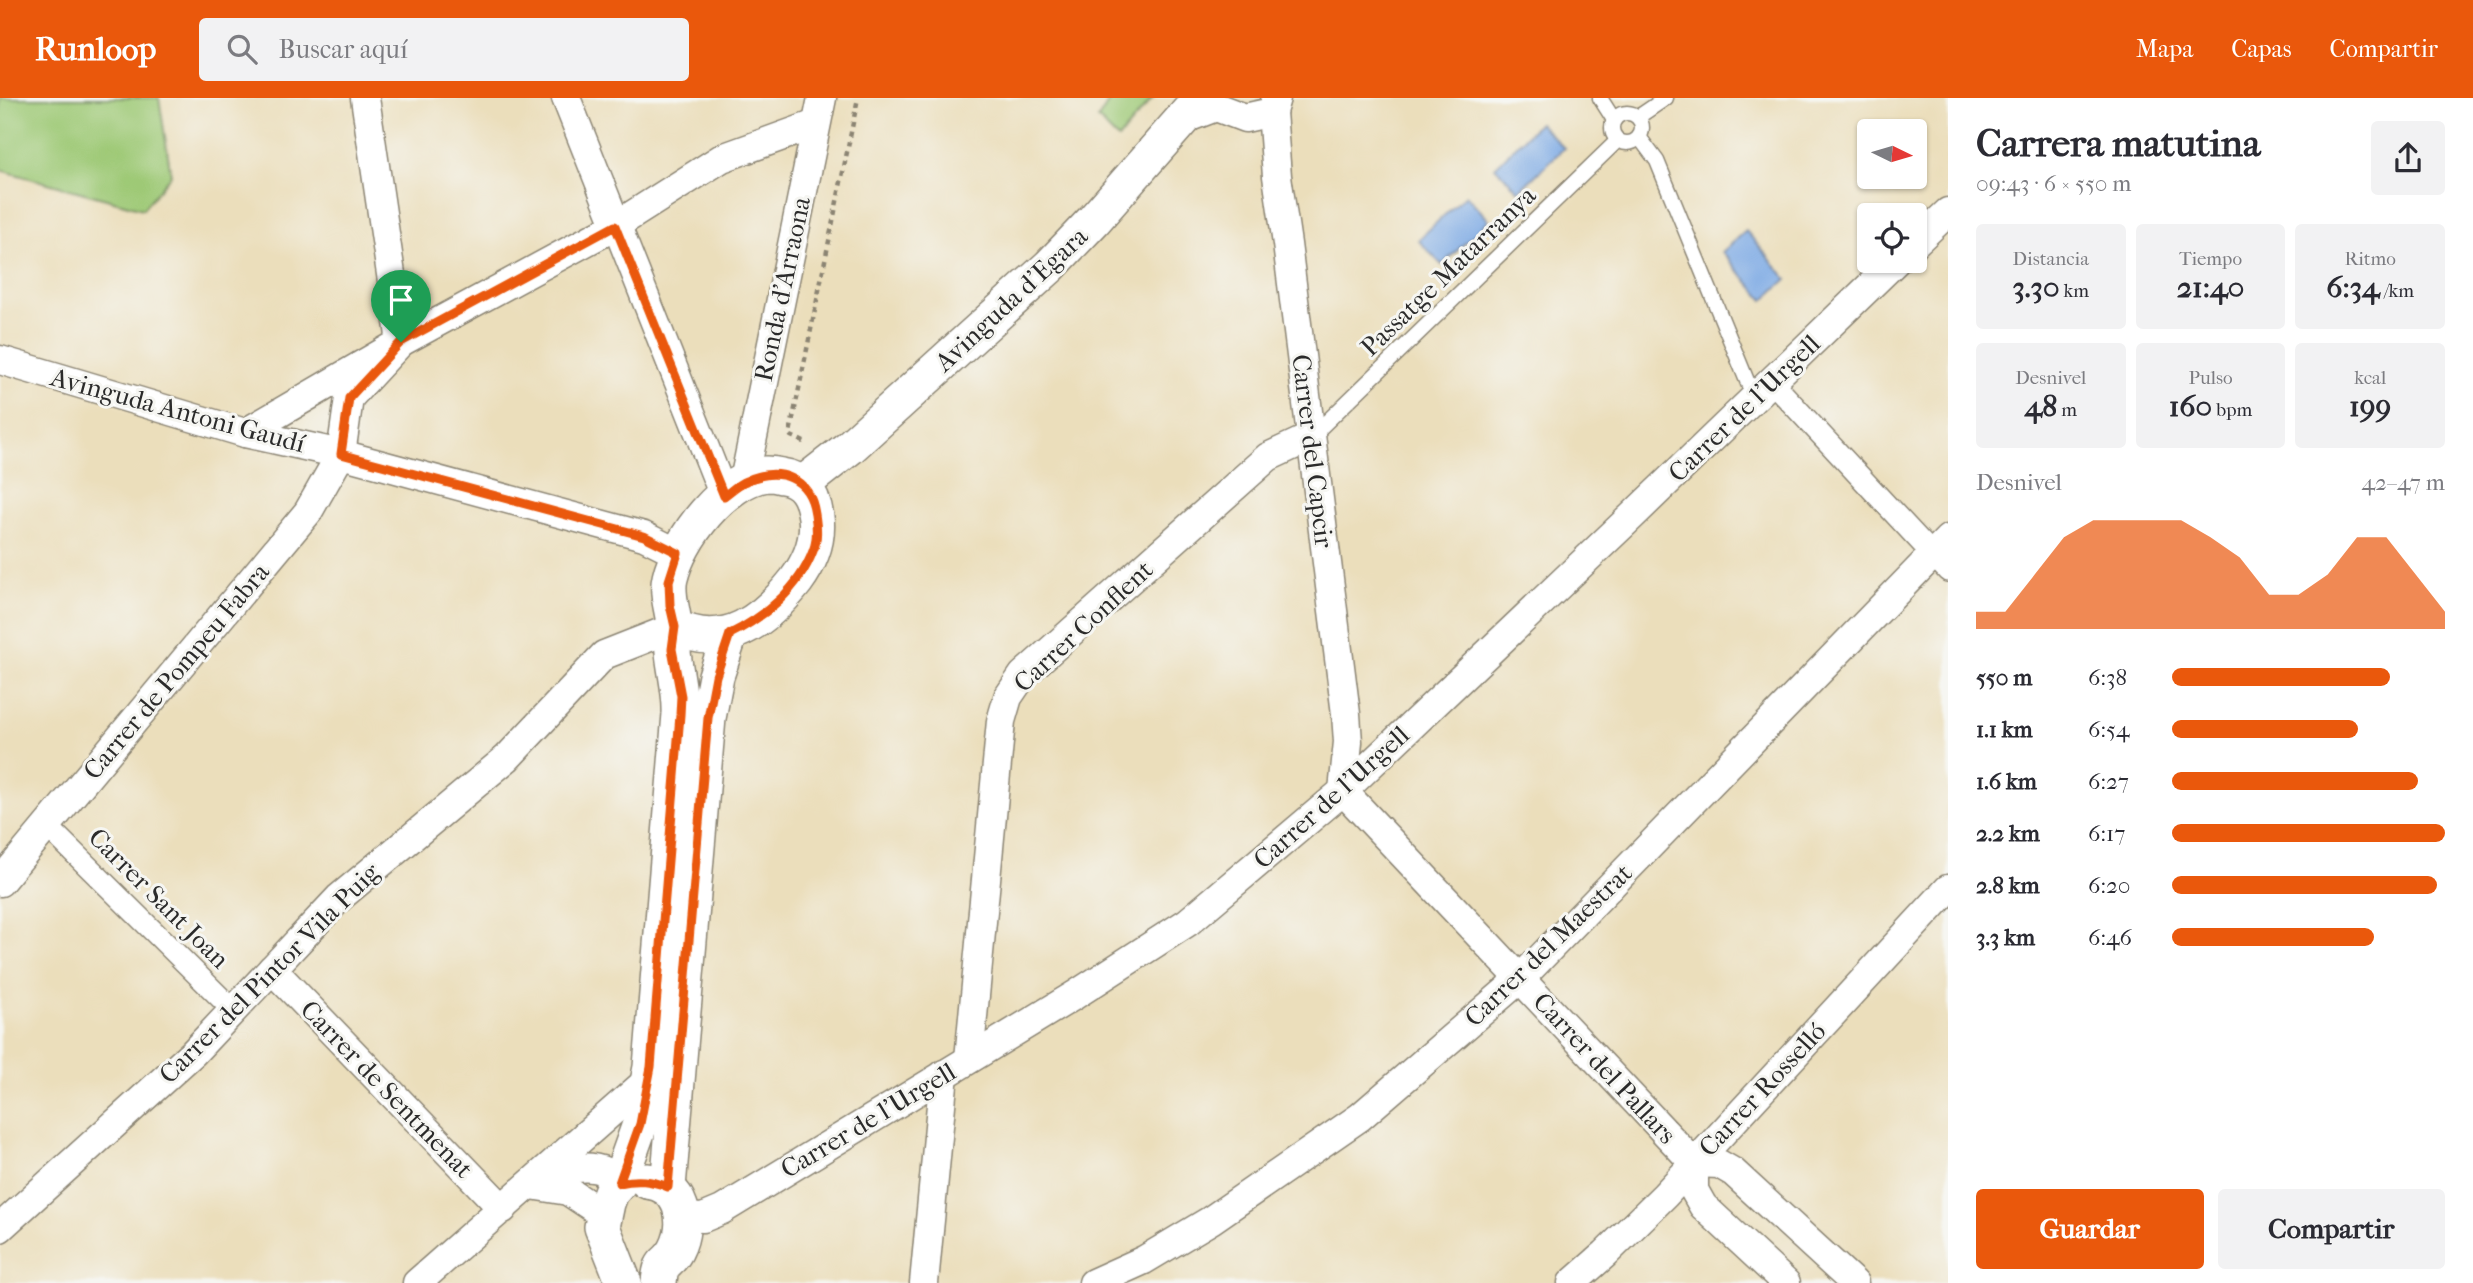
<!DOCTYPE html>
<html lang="es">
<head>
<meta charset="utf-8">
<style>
	body { margin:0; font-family:"IM FELL French Canon",serif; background:#f2f2f3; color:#2b2b33; height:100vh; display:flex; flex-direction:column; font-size:26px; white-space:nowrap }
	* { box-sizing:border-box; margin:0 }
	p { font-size:23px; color:#7c7c81 }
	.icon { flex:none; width:38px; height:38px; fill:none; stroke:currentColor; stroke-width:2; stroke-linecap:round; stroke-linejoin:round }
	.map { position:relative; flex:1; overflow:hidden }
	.drawer { display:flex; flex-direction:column; background:#fff; width:525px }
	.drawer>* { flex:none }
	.needle { width:46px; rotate:95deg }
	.buttons { position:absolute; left:1857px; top:21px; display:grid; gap:14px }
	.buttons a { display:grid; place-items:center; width:70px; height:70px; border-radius:7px; background:#fff; box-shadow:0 2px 5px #0004; font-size:35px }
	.pin { position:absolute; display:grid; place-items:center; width:60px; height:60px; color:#fff; margin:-72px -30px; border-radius:50% 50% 50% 0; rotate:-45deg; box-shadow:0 0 7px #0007 }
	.pin .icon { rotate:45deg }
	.round { display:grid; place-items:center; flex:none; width:74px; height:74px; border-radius:7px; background:#f2f2f3 }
	.headline { display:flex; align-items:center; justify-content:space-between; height:119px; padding:0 28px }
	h1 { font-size:38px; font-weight:700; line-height:52px }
	.metrics { display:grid; grid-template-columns:repeat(3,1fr); gap:10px; height:119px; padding:7px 28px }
	.metrics div { display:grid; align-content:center; border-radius:7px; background:#f2f2f3; text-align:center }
	.metrics b { font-size:30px; font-weight:700 }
	.metrics small { font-size:19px; font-weight:400 }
	.metrics p { font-size:19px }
	.chart { height:196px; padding:14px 28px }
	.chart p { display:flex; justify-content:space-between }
	.chart svg { width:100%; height:126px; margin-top:7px; fill:#ea580c; opacity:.7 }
	.button { display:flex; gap:14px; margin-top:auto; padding:14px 28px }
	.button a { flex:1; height:80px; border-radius:7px; background:#ea580c; color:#fff; font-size:28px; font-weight:700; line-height:80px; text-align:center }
	.button a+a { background:#f2f2f3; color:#2b2b33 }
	ul { padding:0 28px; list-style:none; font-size:23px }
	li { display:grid; grid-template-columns:112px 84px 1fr; align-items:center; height:52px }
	li i { height:18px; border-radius:9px; background:#ea580c }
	header { display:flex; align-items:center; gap:42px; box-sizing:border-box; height:98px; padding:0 35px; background:#ea580c; color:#fff }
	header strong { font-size:33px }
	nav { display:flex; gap:38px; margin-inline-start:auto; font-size:24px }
	.search { width:490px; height:63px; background:#f2f2f3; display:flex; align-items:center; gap:18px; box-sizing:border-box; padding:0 24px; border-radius:7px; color:#7c7c81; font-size:26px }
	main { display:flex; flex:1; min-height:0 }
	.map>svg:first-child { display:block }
	.green { fill:#9ec976; stroke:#647a50; stroke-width:2 }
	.water { fill:#7ba9e4; stroke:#536a88; stroke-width:2 }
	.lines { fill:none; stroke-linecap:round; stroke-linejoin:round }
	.service-casing { stroke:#8b8473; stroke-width:17 }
	.pedestrian-casing { stroke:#8b8473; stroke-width:24 }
	.minor-casing { stroke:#8b8473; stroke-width:31 }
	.tertiary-casing { stroke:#8b8473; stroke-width:38 }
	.path { stroke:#8b8473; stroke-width:4.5; stroke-dasharray:5 5; stroke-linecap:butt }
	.service { stroke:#fff; stroke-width:14 }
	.pedestrian { stroke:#fff; stroke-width:21 }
	.minor { stroke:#fff; stroke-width:28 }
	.tertiary { stroke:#fff; stroke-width:35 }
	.route-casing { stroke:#fff; stroke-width:14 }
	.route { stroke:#ea580c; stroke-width:9 }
	.labels { text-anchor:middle; stroke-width:6; stroke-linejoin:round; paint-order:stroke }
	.street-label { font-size:26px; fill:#2b2b2b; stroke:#f6f6f2 }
</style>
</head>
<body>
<header>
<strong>Runloop</strong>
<div class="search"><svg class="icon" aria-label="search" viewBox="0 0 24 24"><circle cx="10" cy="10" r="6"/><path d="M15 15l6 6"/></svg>Buscar aquí</div>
<nav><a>Mapa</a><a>Capas</a><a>Compartir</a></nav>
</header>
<main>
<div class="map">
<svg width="1948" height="1185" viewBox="0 0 1948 1185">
	<rect width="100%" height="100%" fill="#f6f6f2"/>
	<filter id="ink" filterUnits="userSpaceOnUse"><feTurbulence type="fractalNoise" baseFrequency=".0143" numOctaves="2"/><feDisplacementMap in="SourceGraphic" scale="14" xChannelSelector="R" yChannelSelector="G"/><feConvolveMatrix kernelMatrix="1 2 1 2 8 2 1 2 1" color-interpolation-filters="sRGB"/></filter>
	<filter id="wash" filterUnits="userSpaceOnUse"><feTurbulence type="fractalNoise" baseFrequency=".00686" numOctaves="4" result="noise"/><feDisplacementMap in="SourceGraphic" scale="28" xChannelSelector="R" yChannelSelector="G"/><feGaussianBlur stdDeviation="1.57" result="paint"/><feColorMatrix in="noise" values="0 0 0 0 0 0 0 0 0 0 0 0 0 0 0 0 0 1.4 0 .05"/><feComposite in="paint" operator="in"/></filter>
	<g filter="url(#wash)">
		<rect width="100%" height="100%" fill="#ebdebb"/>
		<g class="green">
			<path d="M 0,0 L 159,0 L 171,77 L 143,111 L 0,72 Z"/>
			<path d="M 1111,0 L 1153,0 L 1118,41 L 1098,21 Z"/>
		</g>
		<g class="water">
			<path d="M 1539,25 L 1564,50 L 1519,93 L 1495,69 Z"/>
			<path d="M 1466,97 L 1489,122 L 1442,167 L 1418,142 Z"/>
			<path d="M 1746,133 L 1787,181 L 1764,202 L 1722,154 Z"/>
		</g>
	</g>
	<g filter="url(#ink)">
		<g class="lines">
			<g class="service-casing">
				<g id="service">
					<path d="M 1600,0 L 1614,22"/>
					<circle cx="1627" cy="30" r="15"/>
					<path d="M 1638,19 L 1666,0"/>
					<path d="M 1639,39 L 1657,63 L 1754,300"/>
					<path d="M 1312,338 L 1618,42"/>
				</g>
			</g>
			<g class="pedestrian-casing">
				<g id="pedestrian">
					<path d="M 1771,283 L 1948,473"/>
					<path d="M 47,728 L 233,912"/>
				</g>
			</g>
			<g class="minor-casing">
				<g id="minor">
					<path d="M 566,0 L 724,398"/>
					<path d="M 1272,14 L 1277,78 L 1287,146 L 1346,616 L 1348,644 L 1343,693 L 1694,1065 L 1719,1066 L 1733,1074 L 1854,1185"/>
					<path d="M 1182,22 L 1216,9 L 1245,20 L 1272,14 L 1276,0"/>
					<path d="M 1914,146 L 1948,114"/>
					<path d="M 0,262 L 245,335 L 341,356 L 644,438 L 678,455"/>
					<path d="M 245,335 L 401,244 L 615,128 L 722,60 L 816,26"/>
					<path d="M 744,383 L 822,0"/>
					<path d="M 0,784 L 308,414 L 341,356 L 349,300 L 401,244 L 365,0"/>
					<path d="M 272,871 L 503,1111"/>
					<path d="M 969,961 L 1001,623 L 1008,599 L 1023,577 L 1268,359 L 1311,339"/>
					<path d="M 1694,1065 L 1694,1092 L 1703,1108 L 1786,1185"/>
					<path d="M 544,1080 C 562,1072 587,1065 606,1074 C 611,1076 615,1082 619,1085"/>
					<path d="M 531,1087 L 568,1093 L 604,1117"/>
					<path d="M 684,1119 L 703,1120 L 722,1112 L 1075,897 L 1188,824 L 1343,693 L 1632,418 L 1896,163"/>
					<path d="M 0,1130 L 193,955 L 339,800 L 507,660 L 604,557 L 675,529"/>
					<path d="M 417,1185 L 648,982"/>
					<path d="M 924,1185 L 944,976"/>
					<path d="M 1093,1185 L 1144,1162 L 1211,1122 L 1360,1019 L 1520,881 L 1948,441"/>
					<path d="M 1572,1185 L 1605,1156 L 1665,1097 L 1948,791"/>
				</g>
			</g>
			<g class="tertiary-casing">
				<g id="tertiary">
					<path d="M 805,387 L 813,378 L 850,349 L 1050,168 L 1094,122 L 1201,0"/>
					<path d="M 647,1083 C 682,1086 690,1124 676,1152 C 667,1169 661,1159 659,1185"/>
					<path d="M 668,1089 L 708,620 L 716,578 L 730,536"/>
					<path d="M 624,1185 L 602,1129 L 607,1105 L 611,1094 L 619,1085 L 640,1026 L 651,969 L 680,616 C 681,595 675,575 673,554 C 672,545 675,536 674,527 C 673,512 666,496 670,480 C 679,441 724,381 767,376 C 771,376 778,377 782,378 C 805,381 813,398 816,419 C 819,442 810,464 796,483 C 765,522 725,554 675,529"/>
				</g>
			</g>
			<path class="path" d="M 804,344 L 791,338 L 790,335 L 858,0"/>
			<use href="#service" class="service"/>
			<use href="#pedestrian" class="pedestrian"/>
			<use href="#minor" class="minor"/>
			<use href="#tertiary" class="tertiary"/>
		</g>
	</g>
	<g class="lines" filter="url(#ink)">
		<g class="route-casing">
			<path id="route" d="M 615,128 L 724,398 C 731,393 738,386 746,383 C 779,368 810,379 815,416 C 817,429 818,441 813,453 C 799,491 764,519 730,536 L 716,578 L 708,620 L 668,1089 C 651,1082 637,1081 619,1085 L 640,1026 L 651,969 L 680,617 L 681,598 L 672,551 L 675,529 L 670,507 L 669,483 L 678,455 L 644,438 L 341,356 L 349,300 L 401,244 Z"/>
		</g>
		<use href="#route" class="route"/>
	</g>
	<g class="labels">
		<g class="street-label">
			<text transform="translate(1448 173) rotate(-44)" y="9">Passatge Matarranya</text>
			<text transform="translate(782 191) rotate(-78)" y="9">Ronda d'Arraona</text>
			<text transform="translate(1011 201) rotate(-43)" y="9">Avinguda d'Egara</text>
			<text transform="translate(1744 310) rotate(-44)" y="9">Carrer de l'Urgell</text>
			<text transform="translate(178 312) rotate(15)" y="9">Avinguda Antoni Gaudí</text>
			<text transform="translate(1313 353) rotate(83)" y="9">Carrer del Capcir</text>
			<text transform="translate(1083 528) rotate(-43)" y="9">Carrer Conflent</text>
			<text transform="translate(176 573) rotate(-50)" y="9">Carrer de Pompeu Fabra</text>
			<text transform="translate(1331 699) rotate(-42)" y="9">Carrer de l'Urgell</text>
			<text transform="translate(159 800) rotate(45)" y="9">Carrer Sant Joan</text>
			<text transform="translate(1548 847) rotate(-44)" y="9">Carrer del Maestrat</text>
			<text transform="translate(269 875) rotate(-45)" y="9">Carrer del Pintor Vila Puig</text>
			<text transform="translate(1605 970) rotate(47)" y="9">Carrer del Pallars</text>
			<text transform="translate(387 991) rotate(46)" y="9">Carrer de Sentmenat</text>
			<text transform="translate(1762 991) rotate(-47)" y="9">Carrer Rosselló</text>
			<text transform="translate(868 1022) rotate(-31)" y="9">Carrer de l'Urgell</text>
		</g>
	</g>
</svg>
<div class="buttons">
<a><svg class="needle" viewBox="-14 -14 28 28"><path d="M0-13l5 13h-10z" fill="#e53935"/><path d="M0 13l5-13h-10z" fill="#7c7c81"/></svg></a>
<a><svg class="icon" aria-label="locate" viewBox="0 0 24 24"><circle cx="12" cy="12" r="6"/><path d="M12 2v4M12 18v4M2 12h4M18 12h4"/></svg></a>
</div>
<div class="pin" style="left:401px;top:244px;background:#1e9e55"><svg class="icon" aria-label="arrive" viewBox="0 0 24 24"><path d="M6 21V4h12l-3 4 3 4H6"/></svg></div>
</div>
<section class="drawer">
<div class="headline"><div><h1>Carrera matutina</h1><p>09:43 · 6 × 550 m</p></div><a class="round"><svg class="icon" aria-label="share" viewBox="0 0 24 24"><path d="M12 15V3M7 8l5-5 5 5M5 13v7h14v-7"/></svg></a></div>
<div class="metrics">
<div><p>Distancia</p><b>3.30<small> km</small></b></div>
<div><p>Tiempo</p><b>21:40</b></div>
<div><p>Ritmo</p><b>6:34<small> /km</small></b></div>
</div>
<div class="metrics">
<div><p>Desnivel</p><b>48<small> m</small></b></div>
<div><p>Pulso</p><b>160<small> bpm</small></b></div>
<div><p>kcal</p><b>199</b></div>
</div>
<div class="chart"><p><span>Desnivel</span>42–47 m</p>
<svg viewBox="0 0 160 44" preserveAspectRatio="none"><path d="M0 44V38L10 38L20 25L30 12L40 6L50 6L60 6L70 6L80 12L90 19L100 32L110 32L120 25L130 12L140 12L150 25L160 38V44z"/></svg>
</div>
<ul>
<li><b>550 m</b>6:38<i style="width:80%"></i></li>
<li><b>1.1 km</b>6:54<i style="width:68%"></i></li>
<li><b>1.6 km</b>6:27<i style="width:90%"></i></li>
<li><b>2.2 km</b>6:17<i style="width:100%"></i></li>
<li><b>2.8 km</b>6:20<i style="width:97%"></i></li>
<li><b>3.3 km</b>6:46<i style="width:74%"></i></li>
</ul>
<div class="button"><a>Guardar</a><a>Compartir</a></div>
</section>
</main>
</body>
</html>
